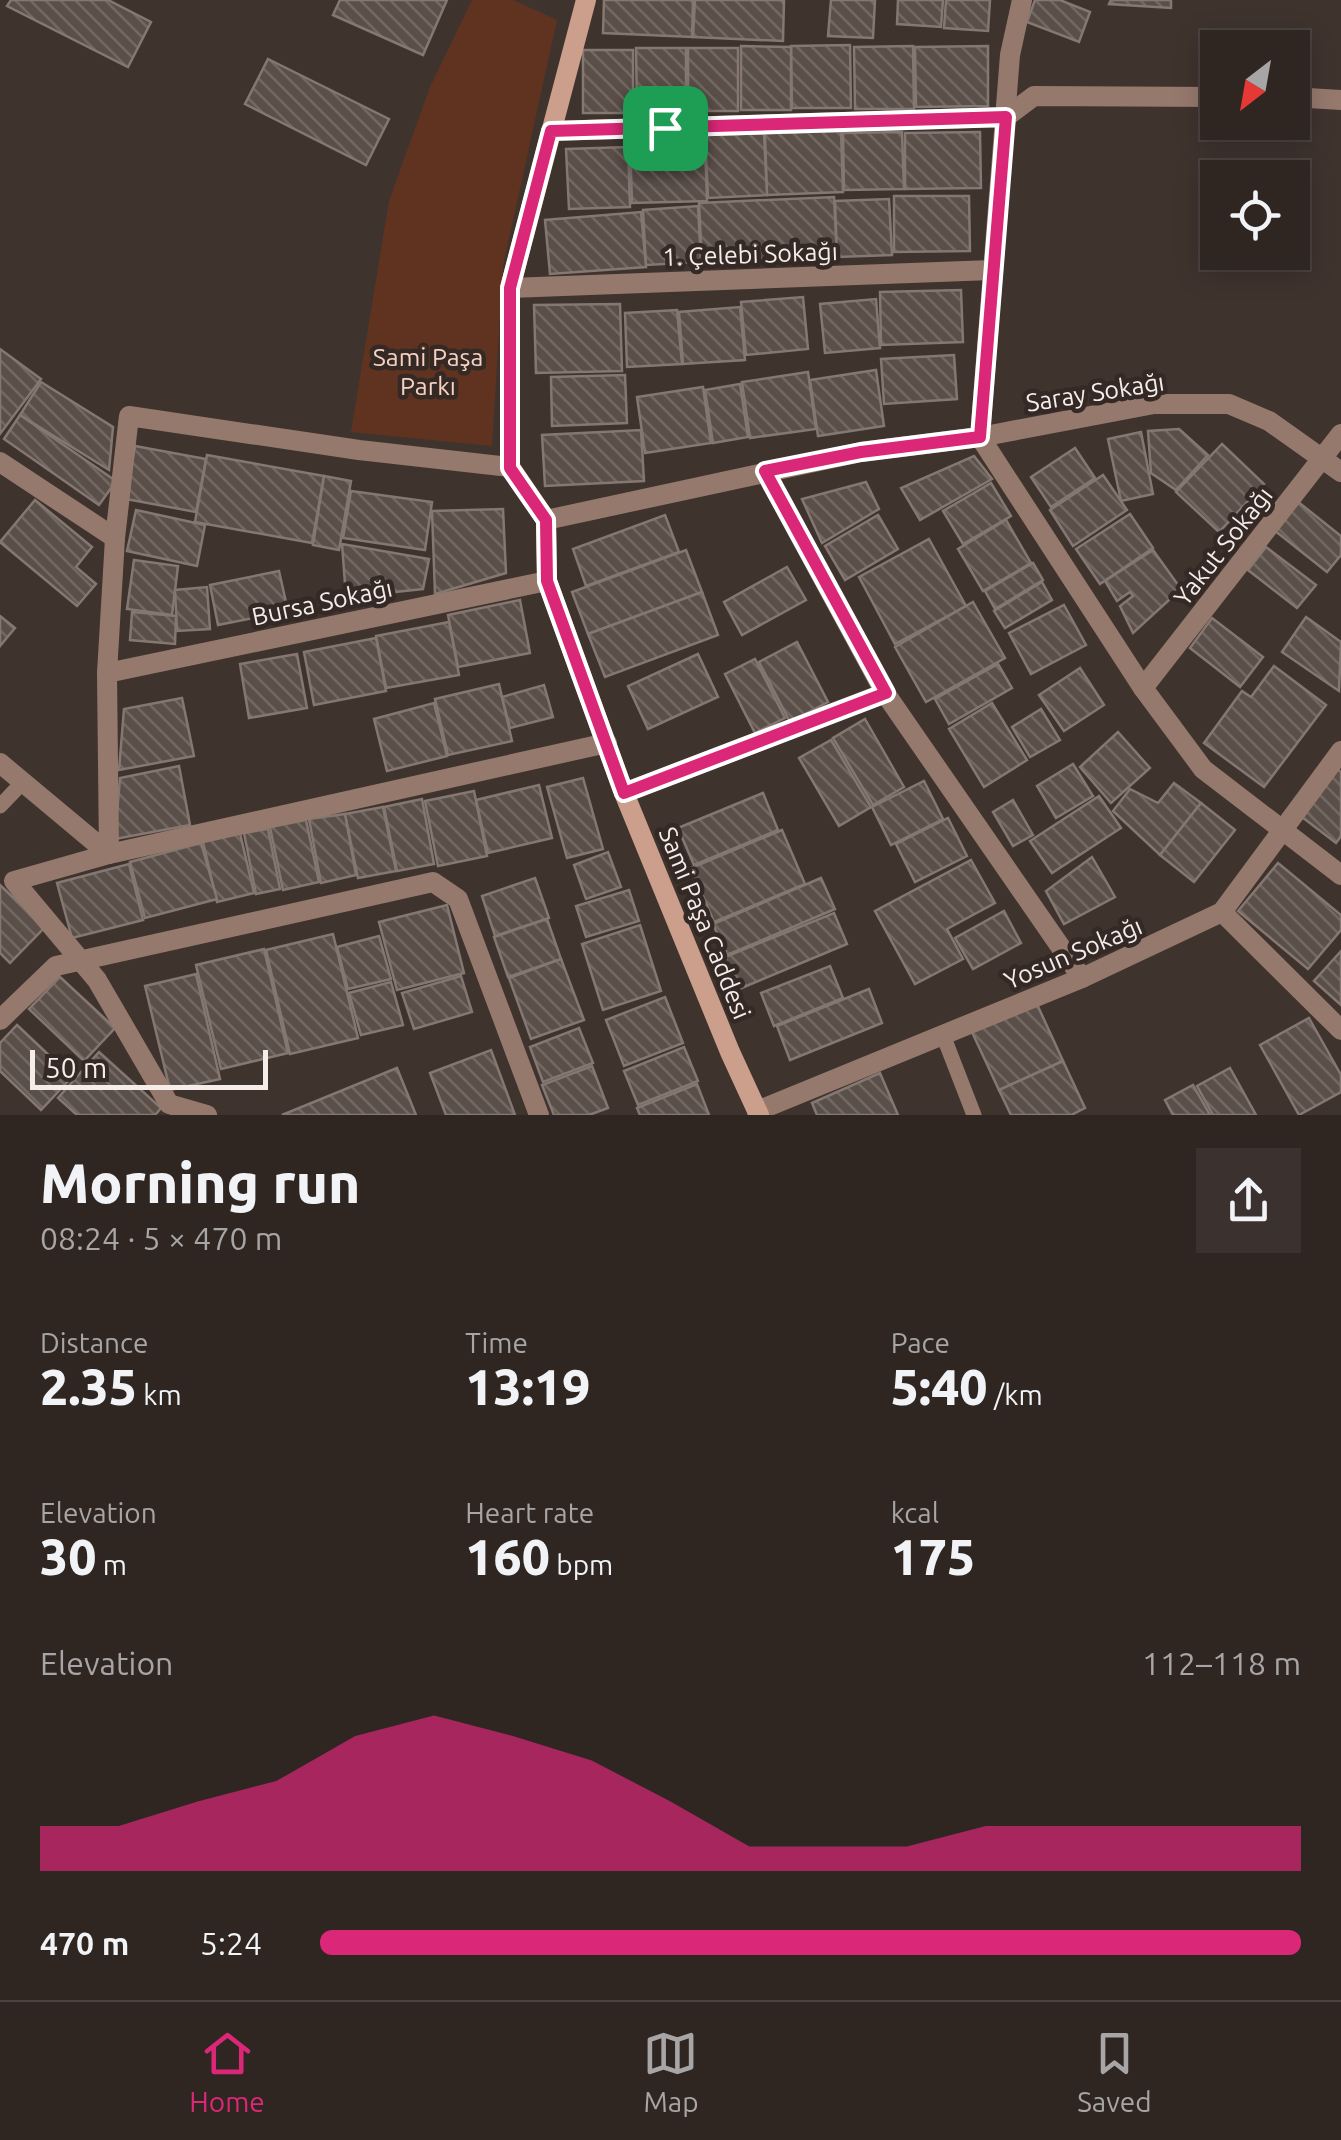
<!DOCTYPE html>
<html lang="en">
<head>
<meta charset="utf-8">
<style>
	body { margin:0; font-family:Ubuntu,sans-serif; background:#3b322f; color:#f1f3f6; height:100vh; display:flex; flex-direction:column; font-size:38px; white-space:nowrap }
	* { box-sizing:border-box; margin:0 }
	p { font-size:32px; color:#a7a5a5 }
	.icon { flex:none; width:55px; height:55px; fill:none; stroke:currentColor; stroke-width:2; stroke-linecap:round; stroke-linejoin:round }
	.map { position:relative; height:1115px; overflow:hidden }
	.sheet { display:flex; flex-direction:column; background:#2f2622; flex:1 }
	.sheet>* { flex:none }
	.needle { width:65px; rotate:211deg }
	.controls { position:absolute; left:1200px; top:30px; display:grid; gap:20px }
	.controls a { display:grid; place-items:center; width:110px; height:110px; border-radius:0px; background:#2f2622; box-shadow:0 5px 25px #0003,0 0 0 2px #4a4340; font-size:50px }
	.scale { position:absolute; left:30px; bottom:25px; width:238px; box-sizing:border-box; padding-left:10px; border:5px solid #f5edea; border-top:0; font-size:28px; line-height:35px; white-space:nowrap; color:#f5edea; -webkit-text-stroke:8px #342924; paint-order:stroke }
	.pin { position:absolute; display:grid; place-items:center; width:85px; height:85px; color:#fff; margin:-42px; border-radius:20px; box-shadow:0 5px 15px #0006 }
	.round { display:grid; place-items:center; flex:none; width:105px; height:105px; border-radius:0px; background:#3b322f }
	.summary { display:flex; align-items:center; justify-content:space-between; height:170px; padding:0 40px }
	h1 { font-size:55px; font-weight:800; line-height:75px }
	.figures { display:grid; grid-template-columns:repeat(3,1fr); gap:15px; height:170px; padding:10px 40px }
	.figures div { display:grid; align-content:center }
	.figures b { font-size:50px; font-weight:800 }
	.figures small { font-size:28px; font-weight:400 }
	.figures p { font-size:28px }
	.chart { height:280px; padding:20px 40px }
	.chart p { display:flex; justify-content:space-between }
	.chart svg { width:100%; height:180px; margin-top:10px; fill:#db2777; opacity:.7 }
	ul { padding:0 40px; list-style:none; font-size:32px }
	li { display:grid; grid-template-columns:160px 120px 1fr; align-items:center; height:75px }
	li i { height:25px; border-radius:12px; background:#db2777 }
	.dock { display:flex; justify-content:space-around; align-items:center; height:140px; border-top:2px solid #4a4340; background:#2f2622; font-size:28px; color:#a7a5a5 }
	.dock a { display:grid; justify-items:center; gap:5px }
	.dock .selected { color:#db2777 }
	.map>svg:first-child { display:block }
	.green { fill:#603320 }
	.building { fill:url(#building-back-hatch); stroke:#857772; stroke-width:2.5 }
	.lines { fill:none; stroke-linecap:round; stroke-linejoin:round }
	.lane { stroke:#96796d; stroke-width:15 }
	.street { stroke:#96796d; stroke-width:20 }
	.secondary { stroke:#cc9e8c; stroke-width:20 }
	.route-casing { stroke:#fff; stroke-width:20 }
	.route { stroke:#db2777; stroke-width:12 }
	.labels { text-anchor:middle; stroke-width:9; stroke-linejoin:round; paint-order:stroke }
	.street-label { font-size:25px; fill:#f5edea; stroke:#342924 }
	.park-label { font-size:25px; fill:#f7d1c1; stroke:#342924 }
</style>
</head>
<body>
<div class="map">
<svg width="1341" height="1115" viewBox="0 0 1341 1115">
	<defs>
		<pattern id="building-back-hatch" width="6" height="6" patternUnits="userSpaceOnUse" patternTransform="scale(2.5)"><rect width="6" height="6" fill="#5b4f49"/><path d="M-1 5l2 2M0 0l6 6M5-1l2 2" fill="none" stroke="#736963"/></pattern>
	</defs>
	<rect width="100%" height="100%" fill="#3f332e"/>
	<path class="green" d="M 472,0 L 513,0 L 557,20 L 503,266 L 492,446 L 351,432 L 389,201 L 430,87 Z"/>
	<g class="building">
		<path d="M 11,0 L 108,0 L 151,22 L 128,67 L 7,6 Z"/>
		<path d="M 340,0 L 447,0 L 423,55 L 333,15 Z"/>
		<path d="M 604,0 L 693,0 L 692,37 L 603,33 Z"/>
		<path d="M 695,0 L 784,0 L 783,41 L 693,37 Z"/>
		<path d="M 831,0 L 875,0 L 873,38 L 828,36 Z"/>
		<path d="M 898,0 L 943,0 L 941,27 L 897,24 Z"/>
		<path d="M 946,0 L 990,0 L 988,31 L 944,28 Z"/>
		<path d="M 1035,0 L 1060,0 L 1090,12 L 1079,42 L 1027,22 Z"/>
		<path d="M 1111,0 L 1171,0 L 1171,8 L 1109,4 Z"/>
		<path d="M 850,45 L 851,108 L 792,108 L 791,46 Z"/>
		<path d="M 741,46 L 791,47 L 791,110 L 741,110 Z"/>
		<path d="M 913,46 L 914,109 L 855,109 L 854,47 Z"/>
		<path d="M 988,46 L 988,106 L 916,107 L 915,47 Z"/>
		<path d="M 636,48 L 686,48 L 686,111 L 637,111 Z"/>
		<rect x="688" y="48" width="50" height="63"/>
		<rect x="583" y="50" width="50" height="63"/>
		<path d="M 268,59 L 389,119 L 366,165 L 245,104 Z"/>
		<path d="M 841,131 L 843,192 L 767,195 L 765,133 Z"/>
		<path d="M 902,132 L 904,189 L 844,190 L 843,133 Z"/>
		<path d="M 980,132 L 981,188 L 905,189 L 905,133 Z"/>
		<path d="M 764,133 L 767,195 L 708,198 L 705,135 Z"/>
		<path d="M 705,139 L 707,201 L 632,203 L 630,142 Z"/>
		<path d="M 628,147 L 630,207 L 569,209 L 566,149 Z"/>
		<path d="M 894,196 L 969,196 L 970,251 L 894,252 Z"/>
		<path d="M 834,197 L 837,255 L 702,261 L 699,203 Z"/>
		<path d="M 889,199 L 892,255 L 837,257 L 835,201 Z"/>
		<path d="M 698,206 L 701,262 L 646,265 L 643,210 Z"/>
		<path d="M 641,212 L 646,267 L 550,274 L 545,220 Z"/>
		<path d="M 961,290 L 963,342 L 881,345 L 880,292 Z"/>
		<path d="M 803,297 L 808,349 L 746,355 L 741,302 Z"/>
		<path d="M 876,299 L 880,348 L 825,353 L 820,304 Z"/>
		<path d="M 620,304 L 622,371 L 536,373 L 534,305 Z"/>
		<path d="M 740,307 L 745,360 L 683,364 L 679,312 Z"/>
		<path d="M 677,310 L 682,364 L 627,367 L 625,313 Z"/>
		<path d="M 0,349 L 41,379 L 0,434 Z"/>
		<path d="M 954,355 L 957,399 L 884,404 L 881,359 Z"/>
		<path d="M 876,370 L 884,426 L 818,436 L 810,380 Z"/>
		<path d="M 808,372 L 816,429 L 750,438 L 742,382 Z"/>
		<path d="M 625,375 L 627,423 L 552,426 L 551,377 Z"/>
		<path d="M 41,382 L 113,427 L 109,470 L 20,415 Z"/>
		<path d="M 740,384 L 748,437 L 713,443 L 705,390 Z"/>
		<path d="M 703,387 L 711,443 L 645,453 L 637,397 Z"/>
		<path d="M 20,415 L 116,481 L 99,505 L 4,439 Z"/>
		<path d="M 1179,429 L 1208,455 L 1176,490 L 1151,473 L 1148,431 Z"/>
		<path d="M 641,430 L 644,481 L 545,486 L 542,435 Z"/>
		<path d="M 1141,432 L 1153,494 L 1121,501 L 1108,439 Z"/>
		<path d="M 1222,444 L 1264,484 L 1219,532 L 1176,492 Z"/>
		<path d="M 135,446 L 206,459 L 196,512 L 126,499 Z"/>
		<path d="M 1075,448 L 1095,478 L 1051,507 L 1031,477 Z"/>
		<path d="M 207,455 L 324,476 L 312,543 L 195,522 Z"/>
		<path d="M 974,456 L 992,479 L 920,520 L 901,488 Z"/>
		<path d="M 1103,475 L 1127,510 L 1073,546 L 1050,510 Z"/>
		<path d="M 324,476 L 351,481 L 339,550 L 313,545 Z"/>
		<path d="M 866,482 L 879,509 L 822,543 L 802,499 Z"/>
		<path d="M 991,483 L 1011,516 L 963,544 L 943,511 Z"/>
		<path d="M 351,491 L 432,502 L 425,550 L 343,538 Z"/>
		<path d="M 35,500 L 92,547 L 76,567 L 96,584 L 77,606 L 0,542 Z"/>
		<path d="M 1297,501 L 1341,536 L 1341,555 L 1327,572 L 1274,530 Z"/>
		<path d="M 503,509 L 506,573 L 435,594 L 432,511 Z"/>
		<path d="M 136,510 L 205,525 L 197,566 L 127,551 Z"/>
		<path d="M 1130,514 L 1153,548 L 1100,584 L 1076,549 Z"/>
		<path d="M 665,515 L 679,552 L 586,586 L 573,549 Z"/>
		<path d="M 878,515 L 898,549 L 845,580 L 825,546 Z"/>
		<path d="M 1006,520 L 1031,563 L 983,591 L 958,549 Z"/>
		<path d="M 929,539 L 966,606 L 895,644 L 859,577 Z"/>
		<path d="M 342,544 L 429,559 L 423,589 L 346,597 Z"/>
		<path d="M 1266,547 L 1316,585 L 1297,608 L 1248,570 Z"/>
		<path d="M 686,550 L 702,592 L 588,634 L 572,592 Z"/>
		<path d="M 1153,550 L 1181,589 L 1133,633 L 1120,606 L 1133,596 L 1130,592 L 1117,601 L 1105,581 Z"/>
		<path d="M 134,560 L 178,566 L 172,615 L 127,609 Z"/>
		<path d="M 1033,563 L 1043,580 L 995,609 L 985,591 Z"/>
		<path d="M 787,567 L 806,600 L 742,635 L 724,602 Z"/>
		<path d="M 279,571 L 288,611 L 218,625 L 210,585 Z"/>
		<path d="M 1042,582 L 1052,600 L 1005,628 L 994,611 Z"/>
		<path d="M 207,587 L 210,629 L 177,631 L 175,590 Z"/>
		<path d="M 702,592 L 718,635 L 605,677 L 588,634 Z"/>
		<path d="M 520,600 L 530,653 L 458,667 L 448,615 Z"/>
		<path d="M 973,602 L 1005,658 L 926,702 L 895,647 Z"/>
		<path d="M 1064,605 L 1086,645 L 1031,674 L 1009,633 Z"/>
		<path d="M 132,612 L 176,616 L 175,644 L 130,640 Z"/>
		<path d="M 0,616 L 15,628 L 0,646 Z"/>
		<path d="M 1306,617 L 1341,642 L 1339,691 L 1282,652 Z"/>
		<path d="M 1212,618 L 1263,657 L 1240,687 L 1190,648 Z"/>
		<path d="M 449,622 L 459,675 L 386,688 L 376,636 Z"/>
		<path d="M 376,638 L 386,691 L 314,705 L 304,652 Z"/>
		<path d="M 797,642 L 828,702 L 790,722 L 759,662 Z"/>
		<path d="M 297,654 L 307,708 L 249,718 L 240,664 Z"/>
		<path d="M 698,654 L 718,697 L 648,729 L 628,686 Z"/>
		<path d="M 755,659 L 785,718 L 755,733 L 725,674 Z"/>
		<path d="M 998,664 L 1012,688 L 949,724 L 935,699 Z"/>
		<path d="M 1274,666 L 1326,705 L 1264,787 L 1204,743 L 1242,691 L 1251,697 Z"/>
		<path d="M 1080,668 L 1104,705 L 1064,731 L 1039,695 Z"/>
		<path d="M 499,684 L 512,741 L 448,755 L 435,699 Z"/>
		<path d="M 544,685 L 553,717 L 510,728 L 502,697 Z"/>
		<path d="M 182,698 L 194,756 L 119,770 L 124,709 Z"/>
		<path d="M 434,703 L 447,756 L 387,771 L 374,719 Z"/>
		<path d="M 992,703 L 1027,760 L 984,787 L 949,729 Z"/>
		<path d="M 1041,709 L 1060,740 L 1030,757 L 1012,727 Z"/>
		<path d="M 865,719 L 904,787 L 873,805 L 833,738 Z"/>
		<path d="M 1118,732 L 1150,768 L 1111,803 L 1080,767 Z"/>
		<path d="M 831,740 L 871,807 L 839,826 L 799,758 Z"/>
		<path d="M 1073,764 L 1093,796 L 1056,818 L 1037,786 Z"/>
		<path d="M 179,766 L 190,825 L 115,839 L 120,778 Z"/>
		<path d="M 1334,767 L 1341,772 L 1341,836 L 1336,843 L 1298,814 Z"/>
		<path d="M 583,778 L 603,849 L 567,858 L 547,787 Z"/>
		<path d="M 924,781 L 943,819 L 891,845 L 872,807 Z"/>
		<path d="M 1174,783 L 1201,803 L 1160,855 L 1113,811 L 1130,789 L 1158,803 Z"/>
		<path d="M 539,785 L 552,838 L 488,853 L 476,800 Z"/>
		<path d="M 474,791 L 487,856 L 438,866 L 425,801 Z"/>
		<path d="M 763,793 L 778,830 L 694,865 L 678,828 Z"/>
		<path d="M 1099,796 L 1121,828 L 1052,873 L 1030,841 Z"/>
		<path d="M 422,799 L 434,864 L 397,871 L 384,807 Z"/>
		<path d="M 1013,800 L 1033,835 L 1013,846 L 993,812 Z"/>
		<path d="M 1201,803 L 1235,830 L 1194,882 L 1160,855 Z"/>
		<path d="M 383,807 L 396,871 L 358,878 L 345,814 Z"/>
		<path d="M 345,814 L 356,875 L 321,883 L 309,819 Z"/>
		<path d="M 948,818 L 967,856 L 915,882 L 896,844 Z"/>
		<path d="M 306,820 L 319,882 L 283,890 L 270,827 Z"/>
		<path d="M 239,829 L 254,893 L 217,902 L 202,838 Z"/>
		<path d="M 268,829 L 280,889 L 256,894 L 244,833 Z"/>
		<path d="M 782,830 L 805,884 L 714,922 L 691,868 Z"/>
		<path d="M 201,843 L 217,899 L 145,918 L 130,862 Z"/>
		<path d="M 608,852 L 621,887 L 586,899 L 574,865 Z"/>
		<path d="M 1092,857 L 1115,897 L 1064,924 L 1046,891 Z"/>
		<path d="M 971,860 L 995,903 L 947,929 L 963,959 L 915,984 L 875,911 Z"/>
		<path d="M 1278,863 L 1341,915 L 1341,930 L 1308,969 L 1238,911 Z"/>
		<path d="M 129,864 L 143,920 L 72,938 L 57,883 Z"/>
		<path d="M 535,878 L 549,918 L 495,936 L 482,896 Z"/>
		<path d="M 821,878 L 835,909 L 727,955 L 713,924 Z"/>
		<path d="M 0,885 L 45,927 L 10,963 L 0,953 Z"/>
		<path d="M 629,890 L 639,921 L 586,937 L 576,906 Z"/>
		<path d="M 447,905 L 464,973 L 397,990 L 379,922 Z"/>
		<path d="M 1004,911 L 1021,943 L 973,969 L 955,938 Z"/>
		<path d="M 834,913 L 847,944 L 739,989 L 725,957 Z"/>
		<path d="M 547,919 L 561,959 L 508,977 L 494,937 Z"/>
		<path d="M 640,925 L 661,991 L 603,1010 L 582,944 Z"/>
		<path d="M 333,934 L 358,1038 L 290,1054 L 266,950 Z"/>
		<path d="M 379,936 L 391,979 L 348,989 L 337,947 Z"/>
		<path d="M 264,949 L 288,1053 L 221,1069 L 196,965 Z"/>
		<path d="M 1341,951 L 1341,1005 L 1314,981 Z"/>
		<path d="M 561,959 L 584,1020 L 531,1039 L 509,978 Z"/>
		<path d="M 830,966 L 843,998 L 774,1026 L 761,993 Z"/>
		<path d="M 196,974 L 220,1079 L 170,1090 L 145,986 Z"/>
		<path d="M 461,976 L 472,1012 L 414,1029 L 402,993 Z"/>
		<path d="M 60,977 L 115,1028 L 84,1061 L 29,1009 Z"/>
		<path d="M 391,982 L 403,1025 L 361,1035 L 349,993 Z"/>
		<path d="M 869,989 L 882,1023 L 790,1060 L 777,1026 Z"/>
		<path d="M 665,997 L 683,1043 L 624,1066 L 606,1020 Z"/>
		<path d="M 1036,1002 L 1063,1061 L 999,1090 L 972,1032 Z"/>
		<path d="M 1309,1018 L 1341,1075 L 1341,1092 L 1299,1115 L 1260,1045 Z"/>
		<path d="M 17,1025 L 72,1077 L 41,1110 L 0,1071 L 0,1043 Z"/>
		<path d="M 579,1028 L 593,1063 L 543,1082 L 530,1047 Z"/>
		<path d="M 684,1047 L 698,1081 L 638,1105 L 624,1071 Z"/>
		<path d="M 491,1050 L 515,1115 L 446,1115 L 430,1073 Z"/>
		<path d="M 99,1052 L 161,1108 L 155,1115 L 77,1115 L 58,1098 Z"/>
		<path d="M 1063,1061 L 1085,1108 L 1071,1115 L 1011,1115 L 999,1090 Z"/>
		<path d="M 592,1066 L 608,1108 L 589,1115 L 554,1115 L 542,1085 Z"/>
		<path d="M 397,1068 L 416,1115 L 282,1115 Z"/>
		<path d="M 1230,1068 L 1256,1115 L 1213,1115 L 1197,1086 Z"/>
		<path d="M 880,1073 L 898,1115 L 817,1115 L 812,1103 Z"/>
		<path d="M 697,1084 L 709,1115 L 640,1115 L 637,1108 Z"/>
		<path d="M 1193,1085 L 1210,1115 L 1173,1115 L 1165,1100 Z"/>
	</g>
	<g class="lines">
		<g class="lane">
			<path d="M 0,806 L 23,782"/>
			<path d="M 943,1035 L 974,1115"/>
		</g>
		<g class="street">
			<path d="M 1022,0 L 1010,55 L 980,437 L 1143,688 L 1203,769 L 1341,875"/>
			<path d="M 1292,97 L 1341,100"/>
			<path d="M 551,131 L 1006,117 L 1034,96 L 1218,97"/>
			<path d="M 510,288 L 992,270"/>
			<path d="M 0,462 L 115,538"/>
			<path d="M 765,471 L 885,693 L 1082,978"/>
			<path d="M 546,520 L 861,452 L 980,437 L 1154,404 L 1229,404 L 1269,421 L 1341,472"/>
			<path d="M 107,673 L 547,581"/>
			<path d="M 1143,688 L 1341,434"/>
			<path d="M 0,763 L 109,854 L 607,743"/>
			<path d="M 624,793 L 885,693"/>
			<path d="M 1222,912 L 1341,1030"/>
			<path d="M 0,1020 L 56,966 L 433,882 L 458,899 L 539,1115"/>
			<path d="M 757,1111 L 1082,978 L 1222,912 L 1341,751"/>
			<path d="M 207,1115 L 169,1104 L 97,980 L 14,881 L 109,854 L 107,673 L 115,538 L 129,416 L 359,450 L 510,467"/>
		</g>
		<path class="secondary" d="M 586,0 L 510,288 L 510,467 L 546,520 L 547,581 L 624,793 L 730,1052 L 759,1115"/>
	</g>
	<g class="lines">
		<g class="route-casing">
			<path id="route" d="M 1006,117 L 980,437 L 861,452 L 765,471 L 886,693 L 624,793 L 547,581 L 546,520 L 510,468 L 510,288 L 551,131 Z"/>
		</g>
		<use href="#route" class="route"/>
	</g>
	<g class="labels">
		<g class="street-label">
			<text transform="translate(750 254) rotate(-2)" y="9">1. Çelebi Sokağı</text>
			<text transform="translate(1095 392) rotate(-9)" y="9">Saray Sokağı</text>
			<text transform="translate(1223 546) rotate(-52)" y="9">Yakut Sokağı</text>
			<text transform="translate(322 602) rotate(-12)" y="9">Bursa Sokağı</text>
			<text transform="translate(705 923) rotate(68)" y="9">Sami Paşa Caddesi</text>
			<text transform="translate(1073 953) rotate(-23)" y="9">Yosun Sokağı</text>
		</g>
		<g class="park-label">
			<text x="428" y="366">Sami Paşa<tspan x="428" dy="29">Parkı</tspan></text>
		</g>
	</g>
</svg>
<div class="controls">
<a><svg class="needle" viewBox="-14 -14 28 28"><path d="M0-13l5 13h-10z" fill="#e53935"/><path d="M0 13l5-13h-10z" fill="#a7a5a5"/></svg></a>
<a><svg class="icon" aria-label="locate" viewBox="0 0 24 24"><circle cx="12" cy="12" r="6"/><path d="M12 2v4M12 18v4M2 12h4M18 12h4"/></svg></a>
</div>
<div class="scale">50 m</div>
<div class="pin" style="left:665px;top:128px;background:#1e9e55"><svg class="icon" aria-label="arrive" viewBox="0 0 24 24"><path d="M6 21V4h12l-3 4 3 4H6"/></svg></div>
</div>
<section class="sheet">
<div class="summary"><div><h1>Morning run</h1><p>08:24 · 5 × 470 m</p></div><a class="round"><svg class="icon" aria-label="share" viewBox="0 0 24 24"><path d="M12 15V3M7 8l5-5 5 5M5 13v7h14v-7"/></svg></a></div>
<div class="figures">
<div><p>Distance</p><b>2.35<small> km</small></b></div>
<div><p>Time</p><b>13:19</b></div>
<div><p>Pace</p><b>5:40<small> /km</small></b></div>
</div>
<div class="figures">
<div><p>Elevation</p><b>30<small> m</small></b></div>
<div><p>Heart rate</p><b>160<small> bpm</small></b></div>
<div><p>kcal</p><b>175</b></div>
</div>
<div class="chart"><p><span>Elevation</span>112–118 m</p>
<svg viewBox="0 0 160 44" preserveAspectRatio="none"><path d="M0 44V33L10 33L20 27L30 22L40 11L50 6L60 11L70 17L80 27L90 38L100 38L110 38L120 33L130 33L140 33L150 33L160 33V44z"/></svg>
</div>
<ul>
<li><b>470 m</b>5:24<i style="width:100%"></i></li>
</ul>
</section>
<nav class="dock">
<a class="selected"><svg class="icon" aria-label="home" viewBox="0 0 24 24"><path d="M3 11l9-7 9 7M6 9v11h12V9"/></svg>Home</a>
<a><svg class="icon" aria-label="map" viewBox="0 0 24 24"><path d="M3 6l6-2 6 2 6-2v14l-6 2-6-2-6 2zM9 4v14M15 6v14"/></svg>Map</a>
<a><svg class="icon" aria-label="saved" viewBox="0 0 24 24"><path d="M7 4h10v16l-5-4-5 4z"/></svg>Saved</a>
</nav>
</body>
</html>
